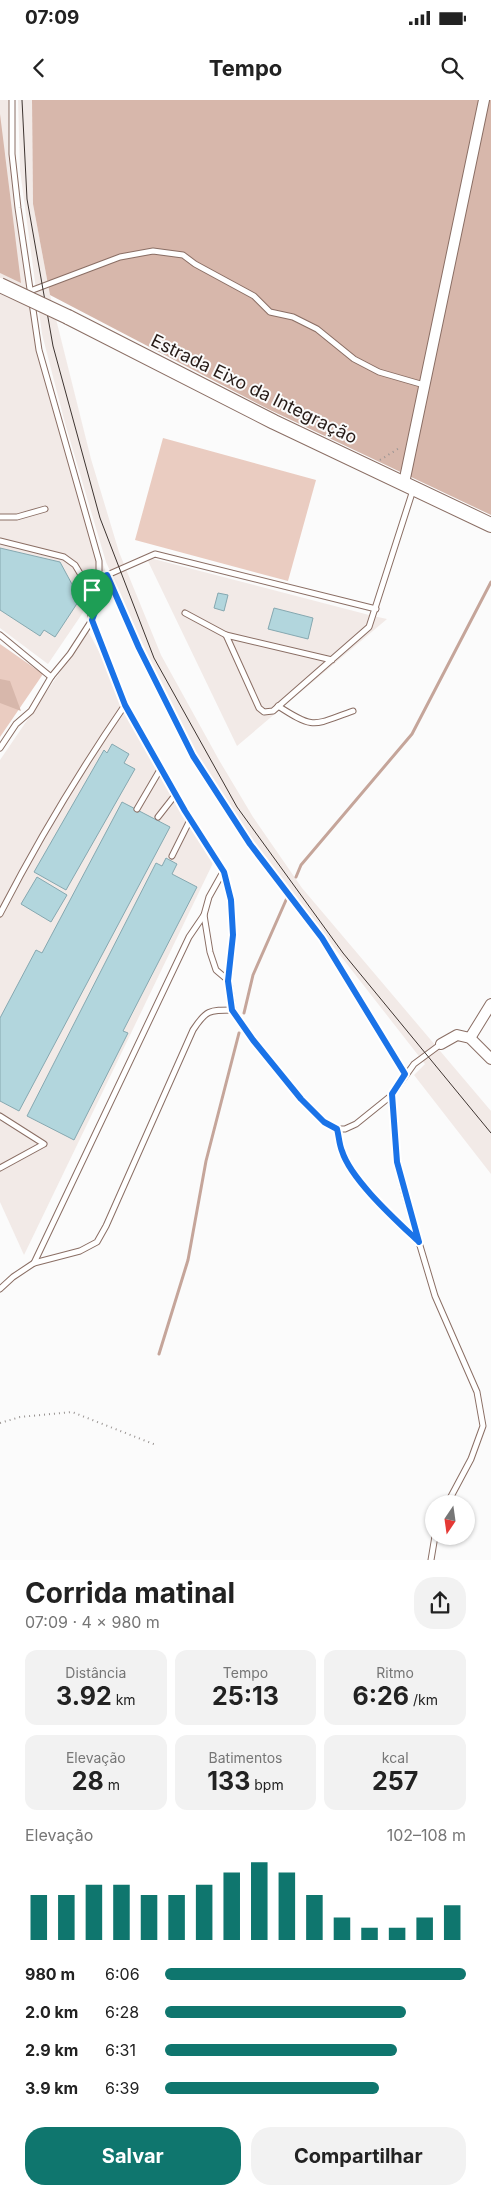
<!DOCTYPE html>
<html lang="pt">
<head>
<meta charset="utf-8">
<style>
	body { margin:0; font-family:Inter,sans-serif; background:#f2f2f2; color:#222; height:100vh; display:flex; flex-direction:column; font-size:19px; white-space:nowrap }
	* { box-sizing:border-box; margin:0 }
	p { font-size:16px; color:#767676 }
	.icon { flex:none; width:28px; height:28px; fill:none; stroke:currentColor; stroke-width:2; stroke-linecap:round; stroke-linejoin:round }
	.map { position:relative; height:1460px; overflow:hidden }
	.sheet { display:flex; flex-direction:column; background:#fff; flex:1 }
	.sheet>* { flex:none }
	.needle { width:32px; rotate:193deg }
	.fabs { position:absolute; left:425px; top:1395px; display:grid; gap:10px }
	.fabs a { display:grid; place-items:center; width:50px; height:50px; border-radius:50%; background:#fff; box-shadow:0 1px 4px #0004; font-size:25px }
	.pin { position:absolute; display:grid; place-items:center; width:42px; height:42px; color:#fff; margin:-51px -21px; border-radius:50% 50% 50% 0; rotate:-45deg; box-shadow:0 0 5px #0007 }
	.pin .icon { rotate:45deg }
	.round { display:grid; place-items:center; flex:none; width:52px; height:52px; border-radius:20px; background:#f2f2f2 }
	.summary { display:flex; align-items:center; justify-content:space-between; height:85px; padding:0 25px }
	h1 { font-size:28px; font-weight:700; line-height:38px }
	.figures { display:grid; grid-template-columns:repeat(3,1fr); gap:8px; height:85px; padding:5px 25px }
	.figures div { display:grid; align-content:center; border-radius:12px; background:#f2f2f2; text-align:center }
	.figures b { font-size:25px; font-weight:700 }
	.figures small { font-size:14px; font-weight:400 }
	.figures p { font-size:14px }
	.chart { height:140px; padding:10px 25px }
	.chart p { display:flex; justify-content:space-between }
	.chart svg { width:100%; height:90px; margin-top:5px; stroke:#0f766e; stroke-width:6 }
	.action { display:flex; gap:10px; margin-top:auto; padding:10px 25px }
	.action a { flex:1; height:58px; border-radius:20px; background:#0f766e; color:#fff; font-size:20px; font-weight:700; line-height:58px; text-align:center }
	.action a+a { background:#f2f2f2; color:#222 }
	ul { padding:0 25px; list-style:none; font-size:16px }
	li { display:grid; grid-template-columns:80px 60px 1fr; align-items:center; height:38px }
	li i { height:12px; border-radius:6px; background:#0f766e }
	.status { display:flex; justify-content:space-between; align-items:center; height:35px; padding:0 25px; background:#fff; direction:ltr }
	.status svg { height:14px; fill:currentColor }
	header { display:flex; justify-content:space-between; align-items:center; height:65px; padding:0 25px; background:#fff; font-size:22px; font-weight:700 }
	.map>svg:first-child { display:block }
	.built { fill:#f2eae7 }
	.green { fill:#eaccc1 }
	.forest { fill:#d7b7ab }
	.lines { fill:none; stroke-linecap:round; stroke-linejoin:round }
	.stream { stroke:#c5a59a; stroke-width:3 }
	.building { fill:#b2d6dd; stroke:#86a8b0 }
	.lane-casing { stroke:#8a6e64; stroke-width:7 }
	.street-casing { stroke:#8a6e64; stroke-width:12 }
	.secondary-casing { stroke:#8a6e64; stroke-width:16 }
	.path { stroke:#999492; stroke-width:2; stroke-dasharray:1 4; stroke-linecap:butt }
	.lane { stroke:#fff; stroke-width:5 }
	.street { stroke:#fff; stroke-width:10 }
	.secondary { stroke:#fff; stroke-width:14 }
	.tram { stroke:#3e3430; stroke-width:1 }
	.secondary-bridge-casing { stroke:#8a6e64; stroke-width:16; stroke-linecap:butt }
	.secondary-bridge { stroke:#fff; stroke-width:14 }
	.route-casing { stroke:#fff; stroke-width:10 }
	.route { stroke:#1a73e8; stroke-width:6 }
	.labels { text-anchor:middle; stroke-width:4; stroke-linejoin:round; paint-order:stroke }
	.street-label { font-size:18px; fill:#261b17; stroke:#fbfbfb }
</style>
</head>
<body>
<div class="status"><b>07:09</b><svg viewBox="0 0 49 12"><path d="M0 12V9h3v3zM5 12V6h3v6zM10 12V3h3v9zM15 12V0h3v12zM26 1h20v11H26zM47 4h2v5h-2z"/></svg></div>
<header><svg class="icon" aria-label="back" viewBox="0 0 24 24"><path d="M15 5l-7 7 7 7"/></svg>Tempo<svg class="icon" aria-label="search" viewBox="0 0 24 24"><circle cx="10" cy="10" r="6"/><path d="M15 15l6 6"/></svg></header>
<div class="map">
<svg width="491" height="1460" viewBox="0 0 491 1460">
	<rect width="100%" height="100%" fill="#fbfbfb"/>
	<g class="built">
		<path d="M 0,0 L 10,0 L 11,62 L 38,251 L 107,477 L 48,564 L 0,528 Z"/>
		<path d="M 18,0 L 32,0 L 33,104 L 50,195 L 91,359 L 119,452 L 161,555 L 219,660 L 253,717 L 302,788 L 491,1011 L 491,1074 L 414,975 L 425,964 L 272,768 L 223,696 L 191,645 L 163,590 L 106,462 L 65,323 L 42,234 L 20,70 Z"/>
		<path d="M 146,457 L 373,516 L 387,519 L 237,646 Z"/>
		<path d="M 88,531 L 213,763 L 24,1155 L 0,1102 L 0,660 Z"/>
	</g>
	<g class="green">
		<path d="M 163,338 L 316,380 L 288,481 L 135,440 Z"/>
		<path d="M 0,544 L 43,574 L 0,637 Z"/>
	</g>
	<g class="forest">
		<path d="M 32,0 L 491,0 L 491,415 L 268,309 L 50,195 L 33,104 Z"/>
		<path d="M 0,14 L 21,183 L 0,173 Z"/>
		<path d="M 0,579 L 10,581 L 21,611 L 0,603 Z"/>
	</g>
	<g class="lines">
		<g class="stream">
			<path d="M 296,777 L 301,765 L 412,634 L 491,482"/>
			<path d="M 244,913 L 253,875 L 290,791"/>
			<path d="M 159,1254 L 188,1160 L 206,1061 L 239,933"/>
		</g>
	</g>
	<g class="building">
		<path d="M 0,448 L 60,462 L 80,499 L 55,537 L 44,530 L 40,536 L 0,510 Z"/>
		<path d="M 218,493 L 228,495 L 224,511 L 214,508 Z"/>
		<path d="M 274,508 L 313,518 L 308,539 L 268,529 Z"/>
		<path d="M 112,644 L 129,654 L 124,663 L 135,669 L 66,790 L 34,772 L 104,650 L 107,653 Z"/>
		<path d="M 122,702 L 170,727 L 19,1011 L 0,1001 L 0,918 L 36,850 L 42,853 Z"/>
		<path d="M 166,758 L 177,764 L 172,774 L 197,787 L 123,931 L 128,933 L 74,1040 L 27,1016 L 156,763 L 162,766 Z"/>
		<path d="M 37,777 L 67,795 L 51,822 L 21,804 Z"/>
	</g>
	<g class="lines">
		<g class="lane-casing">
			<g id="lane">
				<path d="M 30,191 L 120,157 L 153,151 L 183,155 L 195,164 L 254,196 L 270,212 L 293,217 L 317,229 L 354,259 L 379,272 L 424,285"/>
				<path d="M 0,417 L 17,417 L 45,409"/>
				<path d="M 0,441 L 64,457 L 75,465 L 81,475 L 92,520 L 125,605 L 185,711 L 223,771 L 231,800 L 233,835 L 229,881 L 233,910 L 253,940 L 301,999 L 324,1022 L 337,1029 L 345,1029 L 356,1024 L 392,995 L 414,964 L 441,944"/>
				<path d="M 107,475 L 139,548 L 193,656 L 251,744 L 322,838 L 405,974"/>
				<path d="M 105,476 L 155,454 L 376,509"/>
				<path d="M 185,513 L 226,535"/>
				<path d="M 0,535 L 51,577"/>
				<path d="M 332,560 L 226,535 L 259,608 L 264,612 L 273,611 L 369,527 L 413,390"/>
				<path d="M 278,606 C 315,630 313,625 353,611"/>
				<path d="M 0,648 L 16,624 L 31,611 L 51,577 L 70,554 L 92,520 L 97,507 L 99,490 L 99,461 L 39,250 L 18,108 L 12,54 L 12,0"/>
				<path d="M 137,709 L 161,668"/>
				<path d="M 158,717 L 176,694"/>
				<path d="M 172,756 L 190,720"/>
				<path d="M 223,772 L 209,797 L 204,815 L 210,852 L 216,870 L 229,881"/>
				<path d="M 0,814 C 37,742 79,672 125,605"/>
				<path d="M 392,995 L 397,1063 L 404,1092 L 435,1196 L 477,1292 L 483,1326 L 471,1359 L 447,1404"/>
				<path d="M 0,1016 L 44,1044 L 0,1068"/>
				<path d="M 337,1029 C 339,1036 339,1045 342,1052 C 351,1081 396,1120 419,1141"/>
				<path d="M 34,1163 L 189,837 L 204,815"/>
				<path d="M 0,1189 L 13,1177 L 34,1163 L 80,1151 L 97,1142 L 106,1126 L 193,930 C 206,910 209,910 233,910"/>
				<path d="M 431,1460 L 435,1436"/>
			</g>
		</g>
		<g class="street-casing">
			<g id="street">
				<path d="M 404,383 L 484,0"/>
				<path d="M 470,938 L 491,904"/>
				<path d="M 441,944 L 457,935 L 470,938 L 491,959"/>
			</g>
		</g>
		<g class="secondary-casing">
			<path id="secondary" d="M 68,217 L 274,322 L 491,425"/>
		</g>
		<g class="path">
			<path d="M 380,360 L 401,347"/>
			<path d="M 0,1323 L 20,1317 L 72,1312 L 156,1345"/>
		</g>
		<use href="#lane" class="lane"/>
		<use href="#street" class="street"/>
		<use href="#secondary" class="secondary"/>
		<path class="tram" d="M 22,0 L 27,99 L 53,246 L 100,418 L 154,558 L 237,707 L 343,853 L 491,1033"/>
		<g class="secondary-bridge-casing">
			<path id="secondary-bridge" d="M 0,185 L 68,217"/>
		</g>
		<use href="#secondary-bridge" class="secondary-bridge"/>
	</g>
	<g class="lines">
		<g class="route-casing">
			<path id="route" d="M 107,475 L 139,548 L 193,656 L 250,744 L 322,838 L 405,974 L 392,994 L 397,1062 L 419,1142 C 397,1121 351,1080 342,1051 C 339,1044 339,1036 337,1029 L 324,1022 L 301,999 L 253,940 L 232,910 L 228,881 L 233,835 L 231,800 L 224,772 L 185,711 L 125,605 L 92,520 L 97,507 L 100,478 Z"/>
		</g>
		<use href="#route" class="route"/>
	</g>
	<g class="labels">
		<g class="street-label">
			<text transform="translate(254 289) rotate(26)" y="6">Estrada Eixo da Integração</text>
		</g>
	</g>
</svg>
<div class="fabs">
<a><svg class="needle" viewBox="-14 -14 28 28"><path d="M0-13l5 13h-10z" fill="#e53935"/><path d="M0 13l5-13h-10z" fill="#767676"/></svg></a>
</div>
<div class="pin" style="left:92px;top:520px;background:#1e9e55"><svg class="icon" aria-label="arrive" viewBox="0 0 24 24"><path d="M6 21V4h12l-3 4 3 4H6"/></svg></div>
</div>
<section class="sheet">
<div class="summary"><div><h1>Corrida matinal</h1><p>07:09 · 4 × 980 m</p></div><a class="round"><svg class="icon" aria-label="share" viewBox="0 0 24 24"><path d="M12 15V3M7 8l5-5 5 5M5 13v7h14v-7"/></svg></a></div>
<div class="figures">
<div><p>Distância</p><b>3.92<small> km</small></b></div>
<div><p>Tempo</p><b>25:13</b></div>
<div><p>Ritmo</p><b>6:26<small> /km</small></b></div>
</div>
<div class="figures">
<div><p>Elevação</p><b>28<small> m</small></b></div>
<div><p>Batimentos</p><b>133<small> bpm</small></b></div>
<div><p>kcal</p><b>257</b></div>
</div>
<div class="chart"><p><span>Elevação</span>102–108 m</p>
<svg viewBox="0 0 160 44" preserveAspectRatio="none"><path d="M5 44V22M15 44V22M25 44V17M35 44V17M45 44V22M55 44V22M65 44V17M75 44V11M85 44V6M95 44V11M105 44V22M115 44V33M125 44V38M135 44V38M145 44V33M155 44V27"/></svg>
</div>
<ul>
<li><b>980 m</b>6:06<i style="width:100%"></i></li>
<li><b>2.0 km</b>6:28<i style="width:80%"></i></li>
<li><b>2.9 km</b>6:31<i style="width:77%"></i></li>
<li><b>3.9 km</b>6:39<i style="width:71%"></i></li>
</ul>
<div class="action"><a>Salvar</a><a>Compartilhar</a></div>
</section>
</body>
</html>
